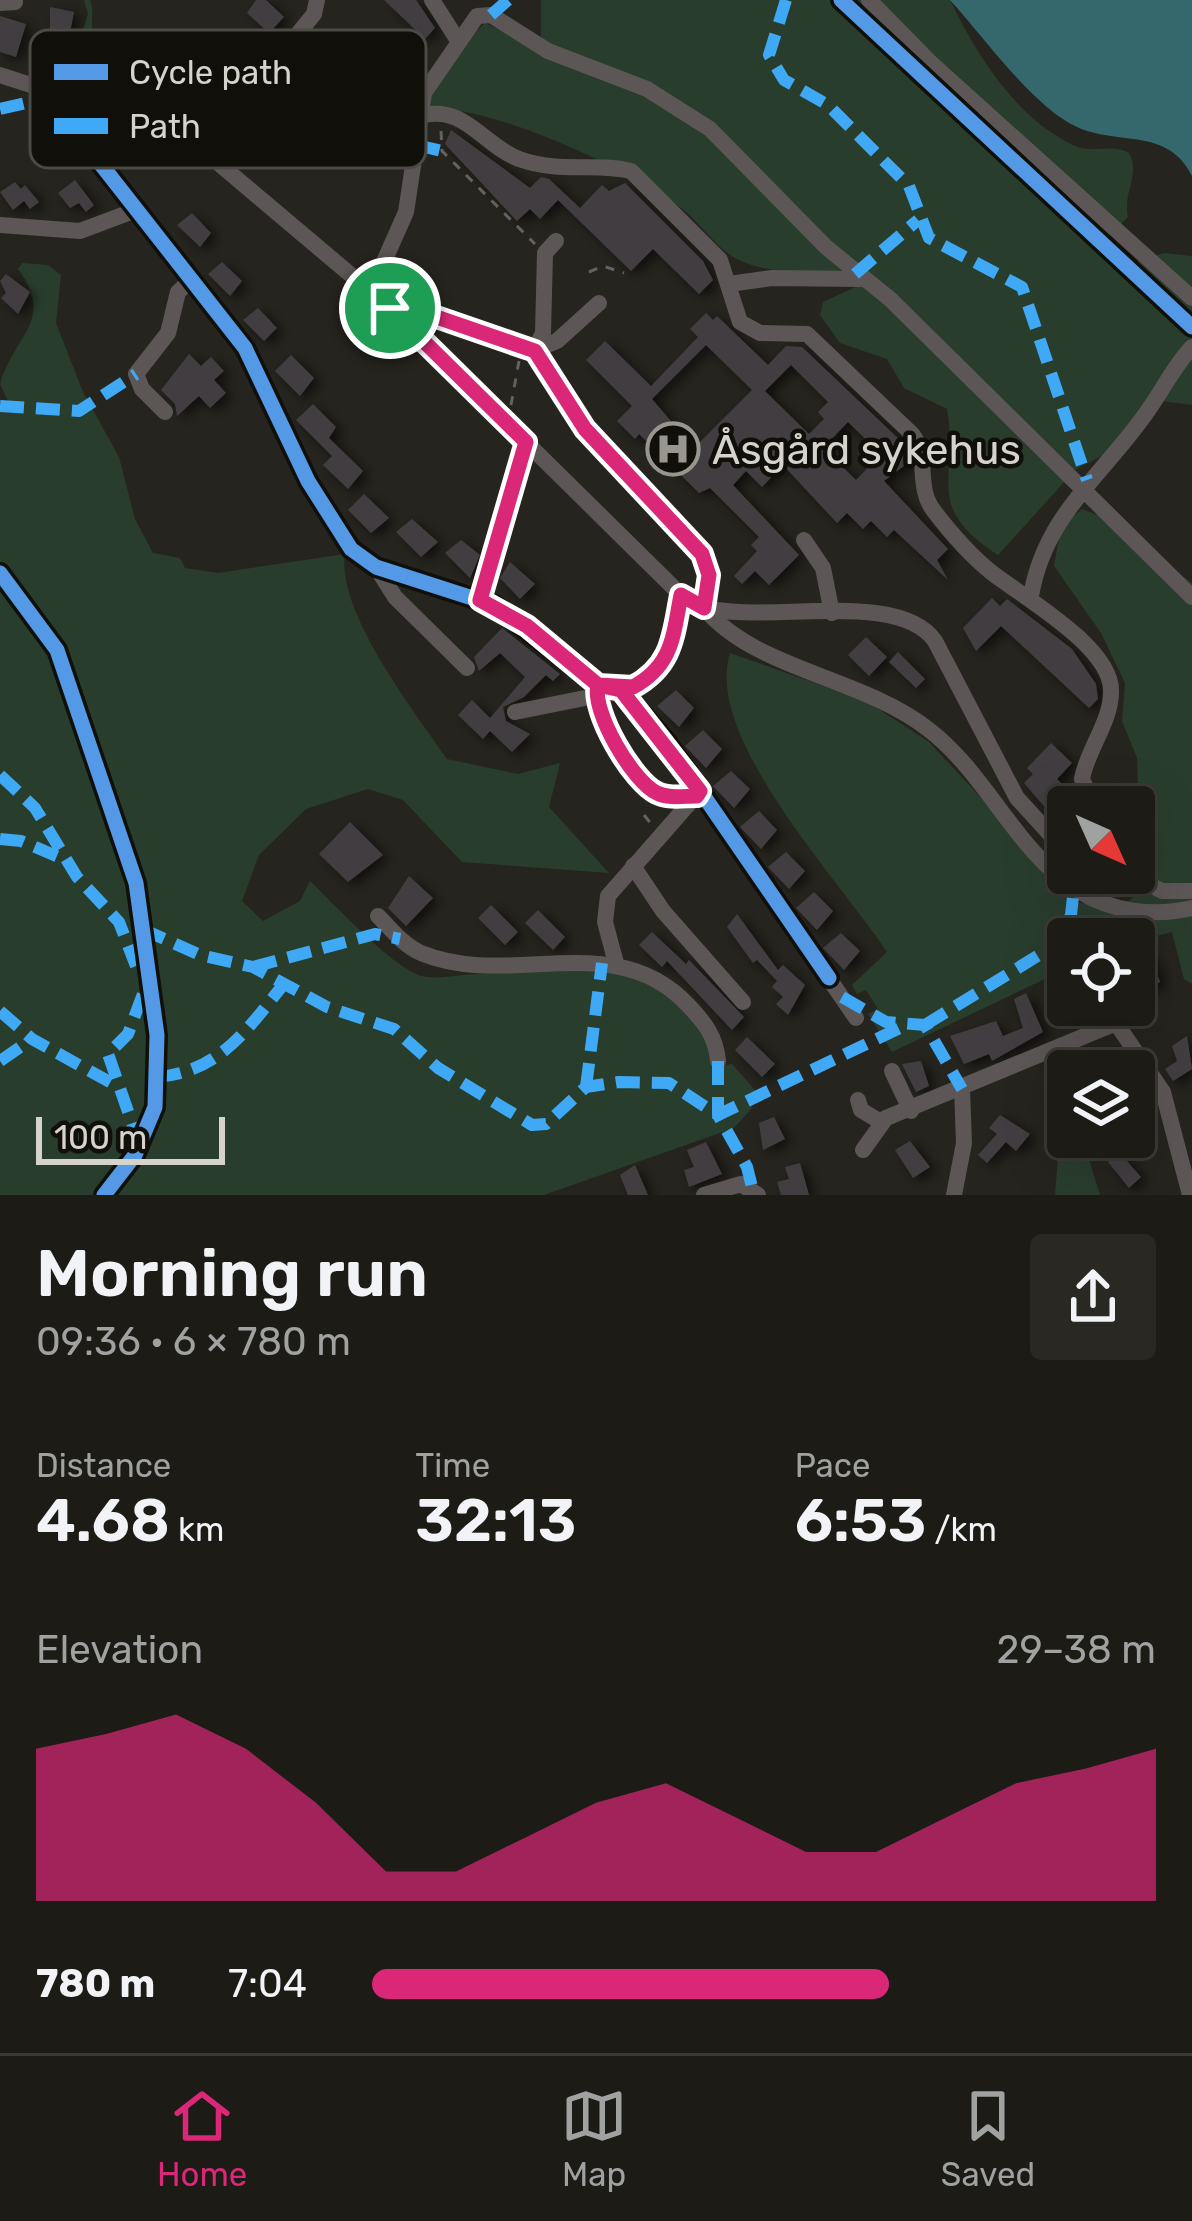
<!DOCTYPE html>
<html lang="en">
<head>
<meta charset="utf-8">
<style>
	body { margin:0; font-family:Rubik,sans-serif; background:#292823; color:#f1f3f6; height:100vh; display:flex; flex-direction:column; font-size:45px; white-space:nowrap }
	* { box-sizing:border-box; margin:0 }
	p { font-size:39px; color:#a0a1a1 }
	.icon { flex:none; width:66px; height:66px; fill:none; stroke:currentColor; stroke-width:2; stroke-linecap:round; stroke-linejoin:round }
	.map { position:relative; height:1195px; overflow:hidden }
	.drawer { display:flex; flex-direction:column; background:#1c1b16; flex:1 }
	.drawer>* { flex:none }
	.needle { width:78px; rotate:135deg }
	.buttons { position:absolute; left:1047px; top:786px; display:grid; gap:24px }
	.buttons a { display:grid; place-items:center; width:108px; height:108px; border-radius:12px; background:#1c1b16; box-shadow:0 12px 48px #0002,0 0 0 3px #3a3935; font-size:60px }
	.scale { position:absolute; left:36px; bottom:30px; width:189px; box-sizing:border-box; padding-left:12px; border:6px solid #d5d3cb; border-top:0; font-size:33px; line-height:42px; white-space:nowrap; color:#d5d3cb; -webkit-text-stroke:9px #100f0a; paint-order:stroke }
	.pin { position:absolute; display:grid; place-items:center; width:102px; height:102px; color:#fff; margin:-51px; border:6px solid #fff; border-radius:50%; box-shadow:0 3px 12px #0007 }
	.round { display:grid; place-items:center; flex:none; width:126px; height:126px; border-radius:12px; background:#292823 }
	.summary { display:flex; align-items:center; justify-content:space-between; height:204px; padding:0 36px }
	h1 { font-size:66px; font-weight:600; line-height:90px }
	.stats { display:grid; grid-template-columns:repeat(3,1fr); gap:18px; height:204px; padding:12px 36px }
	.stats div { display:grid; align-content:center }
	.stats b { font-size:60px; font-weight:600 }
	.stats small { font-size:33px; font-weight:400 }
	.stats p { font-size:33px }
	.chart { height:336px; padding:24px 36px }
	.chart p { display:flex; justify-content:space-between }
	.chart svg { width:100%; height:216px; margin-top:12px; fill:#db2777; opacity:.7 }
	ul { padding:0 36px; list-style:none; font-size:39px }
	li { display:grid; grid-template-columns:192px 144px 1fr; align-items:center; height:90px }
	li i { height:30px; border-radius:15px; background:#db2777 }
	.dock { display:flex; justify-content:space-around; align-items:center; height:168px; border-top:3px solid #3a3935; background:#1c1b16; font-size:33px; color:#a0a1a1 }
	.dock a { display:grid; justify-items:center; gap:6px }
	.dock .selected { color:#db2777 }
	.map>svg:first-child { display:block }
	.green { fill:#293d2d }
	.water { fill:#34686d }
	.building { fill:#423e41; fill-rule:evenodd; filter:url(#shadow) }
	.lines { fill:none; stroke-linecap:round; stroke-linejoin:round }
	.path { stroke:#65615f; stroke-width:3; stroke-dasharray:9 9; stroke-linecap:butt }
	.minor { stroke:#5c5756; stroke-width:16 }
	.quiet { stroke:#3fa9f5; stroke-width:12; stroke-dasharray:24 12; stroke-linecap:butt }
	.cycleway-casing { stroke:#100f0a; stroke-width:22 }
	.cycleway { stroke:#5399e6; stroke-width:15 }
	.route-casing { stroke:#fff; stroke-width:24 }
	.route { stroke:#db2777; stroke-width:15 }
	.labels { text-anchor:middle; stroke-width:9; stroke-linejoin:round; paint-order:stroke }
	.poi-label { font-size:42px; fill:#d5d3cb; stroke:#100f0a; text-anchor:start }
	.key { fill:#100f0a; stroke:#4b4a44; stroke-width:3 }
	.key-label { font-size:33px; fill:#d5d3cb }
</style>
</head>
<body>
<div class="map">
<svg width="1192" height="1195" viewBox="0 0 1192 1195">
	<defs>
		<filter id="shadow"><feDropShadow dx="6" dy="4" stdDeviation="6" flood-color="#0009"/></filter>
	</defs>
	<rect width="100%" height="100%" fill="#26241e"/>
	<g class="green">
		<path d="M 84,0 L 90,0 C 95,12 90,21 93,32 C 100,56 103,55 99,83 L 152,114 L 149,117 L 64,90 L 88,14 Z"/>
		<path d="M 541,0 L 950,0 C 977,55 1016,119 1075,146 C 1094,154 1113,143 1129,153 C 1141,174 1122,194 1128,217 L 1099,246 L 1122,266 L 1164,253 L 1192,256 L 1192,405 L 1162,401 L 1133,440 L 1076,469 L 998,555 C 921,505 960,478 947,409 L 904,388 L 887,359 L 840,343 L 820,315 L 823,302 L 860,285 L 854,274 C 819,271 766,276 735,258 C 715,247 700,222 681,208 C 623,166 495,106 425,108 L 452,53 L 485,23 L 541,49 Z"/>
		<path d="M 22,263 L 48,265 L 61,275 L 56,323 L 83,392 L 119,457 L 135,519 L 153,553 L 180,558 L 185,568 L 218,573 L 345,554 C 336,611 414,711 447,759 L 518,774 L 560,763 L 549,807 L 609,873 L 462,862 L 403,800 L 368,789 L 306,809 L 259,855 L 242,901 L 263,921 L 300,901 L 310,881 C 333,903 394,969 422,976 C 438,980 462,974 478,974 C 592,968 660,946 720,1066 L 732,1064 L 755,1090 L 752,1108 L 734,1128 L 544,1195 L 0,1195 L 0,409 L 10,405 L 0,384 C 14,335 56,320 18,269 Z"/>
		<path d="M 1082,509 L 1098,515 L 1192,583 L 1192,984 L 1184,979 L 1172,932 L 1134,942 L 1068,939 L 1068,968 L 892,1052 L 868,1014 L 878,1009 L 866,990 L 857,994 L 852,985 L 887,952 C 841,882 703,737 730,653 L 868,702 L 929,742 L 1079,903 L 1126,903 L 1147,886 L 1150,849 L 1140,830 L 1137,758 L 1122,721 L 1125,683 L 1101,633 L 1054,566 L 1061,527 Z"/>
		<path d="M 1088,1156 L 1100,1195 L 1055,1195 L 1058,1157 Z"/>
	</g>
	<path class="water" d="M 950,0 L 1192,0 L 1192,176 C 1168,127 1119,146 1077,127 C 1034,108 983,36 950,0 Z"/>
	<g class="building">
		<path d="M 256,0 L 266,0 L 284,17 L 269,33 L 247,13 Z"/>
		<path d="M 384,0 L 416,0 L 435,28 L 425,39 Z"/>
		<path d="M 50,7 L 74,12 L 67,48 L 50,45 Z"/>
		<path d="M 0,16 L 26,24 L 16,57 L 0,52 Z"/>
		<path d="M 451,130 L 530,188 L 541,177 L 549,179 L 580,208 L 602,185 L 609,191 L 625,183 L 703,261 L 713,280 L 699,294 L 653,249 L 631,271 L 558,200 L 540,219 L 530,209 L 517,221 L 445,144 Z"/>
		<path d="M 75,180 L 94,205 L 86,212 L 79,203 L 70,208 L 58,193 Z"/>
		<path d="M 15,182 L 21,189 L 25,185 L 39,202 L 30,209 L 24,201 L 13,210 L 0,192 Z"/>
		<path d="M 192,213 L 211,233 L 200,247 L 177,225 Z"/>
		<path d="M 222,262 L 242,281 L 230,296 L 208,274 Z"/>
		<path d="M 6,274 L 30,292 L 18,314 L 1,298 L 6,293 L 0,281 Z"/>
		<path d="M 258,308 L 277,328 L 264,341 L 243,320 Z"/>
		<path d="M 706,313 L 713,320 L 717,316 L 768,365 L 786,346 L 802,347 L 902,442 L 909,462 L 884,481 L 948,549 L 937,560 L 948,580 L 894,530 L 887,537 L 871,521 L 863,529 L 847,513 L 837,523 L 783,465 L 762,487 L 746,471 L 733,485 L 799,555 L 769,585 L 755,571 L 742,584 L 734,576 L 757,551 L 751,545 L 759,537 L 710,488 L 699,493 L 639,434 L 635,439 L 617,421 L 632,406 L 586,360 L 605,341 L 651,386 L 698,337 L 690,329 ZM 706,345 L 752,390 L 694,448 L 652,399 ZM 791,365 L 828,402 L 818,412 L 824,419 L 809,434 L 765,391 ZM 848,422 L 881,454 L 856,480 L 823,448 Z"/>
		<path d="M 189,354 L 201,366 L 211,357 L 224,371 L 214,380 L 226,393 L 210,408 L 199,396 L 177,416 L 175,404 L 161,390 Z"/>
		<path d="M 291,355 L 314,378 L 300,396 L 275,371 Z"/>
		<path d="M 313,404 L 336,427 L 329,438 L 363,471 L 348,489 L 323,465 L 332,456 L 296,420 Z"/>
		<path d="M 364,494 L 389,518 L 371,533 L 348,510 Z"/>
		<path d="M 412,519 L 438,542 L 421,557 L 396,532 Z"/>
		<path d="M 461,540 L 480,555 L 470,578 L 445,553 Z"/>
		<path d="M 510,562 L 535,584 L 520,599 L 500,578 Z"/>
		<path d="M 992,598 L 1000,606 L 1007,599 L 1072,649 L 1096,684 L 1098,699 L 1089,708 L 1001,626 L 976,651 L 963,628 Z"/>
		<path d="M 502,628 L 560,674 L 553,681 L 546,675 L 524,697 L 503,707 L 506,721 L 530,734 L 512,752 L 490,731 L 483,739 L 458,715 L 472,700 L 490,718 L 525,677 L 500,653 L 479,671 L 474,657 Z"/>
		<path d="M 866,637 L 887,657 L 869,676 L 848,655 Z"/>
		<path d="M 898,652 L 925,679 L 916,688 L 889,662 Z"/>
		<path d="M 676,690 L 694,708 L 679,727 L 657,706 Z"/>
		<path d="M 703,730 L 722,749 L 706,768 L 685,746 Z"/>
		<path d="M 1051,743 L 1072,763 L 1057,779 L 1078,801 L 1068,807 L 1068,834 L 1024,783 L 1033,774 L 1027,768 Z"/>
		<path d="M 731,771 L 750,789 L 734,808 L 713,786 Z"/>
		<path d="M 759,811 L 777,830 L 761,849 L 740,827 Z"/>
		<path d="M 350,822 L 383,855 L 348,882 L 319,854 Z"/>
		<path d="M 786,852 L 805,871 L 789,889 L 768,867 Z"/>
		<path d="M 409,876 L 433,898 L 406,926 L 388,908 Z"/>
		<path d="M 814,892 L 833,911 L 817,930 L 796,908 Z"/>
		<path d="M 491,905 L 518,932 L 505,945 L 478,918 Z"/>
		<path d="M 538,910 L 565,937 L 553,950 L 525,923 Z"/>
		<path d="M 737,914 L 778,970 L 783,965 L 805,985 L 788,1015 L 776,1004 L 783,997 L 772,987 L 777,981 L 757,960 L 753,963 L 727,927 Z"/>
		<path d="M 652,932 L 686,964 L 689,960 L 744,1017 L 732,1030 L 667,961 L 662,967 L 639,945 Z"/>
		<path d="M 841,933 L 860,951 L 844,970 L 823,948 Z"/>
		<path d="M 1147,948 L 1160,982 L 1134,997 L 1134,954 Z"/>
		<path d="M 1026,993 L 1043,1032 L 992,1061 L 989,1054 L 964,1064 L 950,1036 L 996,1021 L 1003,1036 L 1023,1028 L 1014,999 Z"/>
		<path d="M 1187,1036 L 1192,1069 L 1173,1081 L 1165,1069 L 1177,1061 L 1172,1046 Z"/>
		<path d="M 747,1037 L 775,1064 L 762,1077 L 735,1050 Z"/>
		<path d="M 1068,1057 L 1095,1069 L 1068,1071 L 1064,1095 L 1053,1091 Z"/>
		<path d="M 921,1061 L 929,1086 L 916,1092 L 902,1064 Z"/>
		<path d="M 1059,1099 L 1068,1116 L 1068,1135 L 1060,1140 L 1044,1107 Z"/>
		<path d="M 1000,1115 L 1030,1134 L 1016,1151 L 1006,1142 L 987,1163 L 978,1155 L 997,1134 L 989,1128 Z"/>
		<path d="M 774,1117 L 785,1139 L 763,1150 L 759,1123 Z"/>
		<path d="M 910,1141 L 930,1167 L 913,1178 L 895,1150 Z"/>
		<path d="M 706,1142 L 722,1174 L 689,1187 L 684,1170 L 694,1167 L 687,1150 Z"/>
		<path d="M 1119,1152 L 1141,1177 L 1129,1188 L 1108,1162 Z"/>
		<path d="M 800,1163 L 809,1195 L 781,1195 L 777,1182 L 789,1179 L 785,1167 Z"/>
		<path d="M 635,1165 L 648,1195 L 628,1195 L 620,1175 Z"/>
	</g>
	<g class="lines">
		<g class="path">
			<path d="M 441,131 L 442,151 L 535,244"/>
			<path d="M 589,272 L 603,266 L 624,273"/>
			<path d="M 511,405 L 519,361"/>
			<path d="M 644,815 L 653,826"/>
		</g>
		<g class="minor">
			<path d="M 432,0 L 457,39"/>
			<path d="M 869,0 L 932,64 L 1192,298"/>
			<path d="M 0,3 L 15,2"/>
			<path d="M 0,75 L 140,120 L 217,162 L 390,308 L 681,595 C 673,637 671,679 621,690"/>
			<path d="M 60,95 L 78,135 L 245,348 L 308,481 L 351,549 L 376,567 L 494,605 L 598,685 L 621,690 L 666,741 L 856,1018"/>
			<path d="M 420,116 C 465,104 481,144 519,159 C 561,174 594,162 631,171 L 720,260 L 740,322 L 760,333 L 807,334 L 912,434 C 930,457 915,487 934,511 C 950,532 970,555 991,572 C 1021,596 1113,647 1111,692 C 1111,722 1087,750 1082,779 L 1095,807"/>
			<path d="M 160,129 L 297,35 L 314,14 L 317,0"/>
			<path d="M 0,225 L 80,231 L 136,210"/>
			<path d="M 729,284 L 772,278 L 860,279"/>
			<path d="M 371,291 L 406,212 L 424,93 L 477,16 L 491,15 L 548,51 L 647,89 L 710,129 L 826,247 L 890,299 L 1192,597"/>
			<path d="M 390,308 L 418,310 L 534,351 L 557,341 L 599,303"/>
			<path d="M 534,351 L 585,429 L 695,542 L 709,575 L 704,608 C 756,670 861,677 928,729 C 987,774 1015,850 1077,890 C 1112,912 1153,917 1192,908"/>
			<path d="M 534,351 L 543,333 L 545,253 L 556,241"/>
			<path d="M 165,412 L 142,389 L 136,374 L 168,333 L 178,292 L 192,279"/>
			<path d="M 804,540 L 823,568 L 832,613"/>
			<path d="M 376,567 L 395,597 L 467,668"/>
			<path d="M 1031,596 C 1045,513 1105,474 1149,409 C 1164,388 1174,366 1192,347"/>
			<path d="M 480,600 L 526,442"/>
			<path d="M 703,607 C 763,625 898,588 935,641 L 1017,798 L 1068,854"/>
			<path d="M 598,685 C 591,712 632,782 657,793 C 669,799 684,796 697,796"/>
			<path d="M 515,712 L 595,696"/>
			<path d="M 633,866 L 663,911 L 743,1002"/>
			<path d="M 1091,873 L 1114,881 L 1124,873"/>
			<path d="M 1127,873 L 1162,891 L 1192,891"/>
			<path d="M 378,916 C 391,929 403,945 421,953 C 510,990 615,926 688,1005 C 704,1022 716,1036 718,1061"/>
			<path d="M 616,963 L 605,922 L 608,896 L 700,791"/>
			<path d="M 892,1071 L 911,1111"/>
			<path d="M 858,1100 L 861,1110 L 881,1122"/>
			<path d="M 863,1150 L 886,1118 L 1116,1023 L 1163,1092 L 1190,1195"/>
			<path d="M 704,1195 L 741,1184 L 758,1195"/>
			<path d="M 954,1195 L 964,1143 L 962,1089"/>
		</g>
		<g class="quiet">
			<path d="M 786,0 L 769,55 L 784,80 L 828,105 L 909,186 L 929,238 L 1022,287 L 1087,480"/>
			<path d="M 491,15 L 508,0"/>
			<path d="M 0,109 L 60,95"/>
			<path d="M 416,145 L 442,151"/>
			<path d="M 855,274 L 918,220"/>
			<path d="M 0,406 L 79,411 L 136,374"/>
			<path d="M 0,775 L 35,808 L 77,877 L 119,922 L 136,966"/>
			<path d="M 0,839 L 21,841 L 68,861"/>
			<path d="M 142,929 L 200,955 L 253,967 L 327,1007 L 394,1029 L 438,1068 L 532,1125 L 546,1124 L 586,1087 L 619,1082 L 669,1083 L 718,1115 L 906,1025"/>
			<path d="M 253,967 L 375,934 L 400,939"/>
			<path d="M 842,997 L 886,1022 L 925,1025 L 962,1089"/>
			<path d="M 0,1011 L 32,1039 L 117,1086"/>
			<path d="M 925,1025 L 1057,944 L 1071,915 L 1074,888"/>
			<path d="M 0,1061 L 32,1039"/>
			<path d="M 718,1061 L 718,1115 L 747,1167 L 752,1187"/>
			<path d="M 157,1077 C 219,1072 247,1030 283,985"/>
			<path d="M 586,1087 L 602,963"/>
			<path d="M 140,1146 L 108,1054 L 128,1034 L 143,994"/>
		</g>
		<g class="cycleway-casing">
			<g id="cycleway">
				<path d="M 841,0 L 1192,327"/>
				<path d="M 60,95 L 78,135 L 245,348 L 308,481 L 351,549 L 376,567 L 494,605 L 598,685 L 621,690 L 666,741 L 829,978"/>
				<path d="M 0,573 L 57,650 L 136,883 L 157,1035 L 155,1107 L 135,1155 L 104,1195"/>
			</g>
		</g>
		<use href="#cycleway" class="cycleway"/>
	</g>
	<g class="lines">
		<g class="route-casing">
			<path id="route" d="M 390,308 L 526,442 L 480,600 L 527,626 L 598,685 L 621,690 L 700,791 L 697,796 C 684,796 669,799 657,793 C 633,782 591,711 598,685 L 633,687 C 673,665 673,636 681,595 L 704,608 L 709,575 L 702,554 L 585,429 L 535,351 L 422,312 L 390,308"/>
		</g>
		<use href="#route" class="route"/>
	</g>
	<defs>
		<g id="hospital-ring" transform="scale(2.7)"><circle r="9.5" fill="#100f0a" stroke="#98968e" stroke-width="1.5"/><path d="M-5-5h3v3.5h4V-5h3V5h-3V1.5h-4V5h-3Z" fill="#98968e"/></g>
	</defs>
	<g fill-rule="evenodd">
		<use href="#hospital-ring" x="673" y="449"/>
	</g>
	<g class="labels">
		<g class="poi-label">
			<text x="712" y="464">Åsgård sykehus</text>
		</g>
	</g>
	<rect x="30" y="30" width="396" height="138" rx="18" class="key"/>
	<rect x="54" y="64" width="54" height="16" fill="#5399e6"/>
	<rect x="54" y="118" width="54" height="16" fill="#3fa9f5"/>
	<g class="key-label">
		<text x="129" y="84">Cycle path</text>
		<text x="129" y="138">Path</text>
	</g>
</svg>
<div class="buttons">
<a><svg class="needle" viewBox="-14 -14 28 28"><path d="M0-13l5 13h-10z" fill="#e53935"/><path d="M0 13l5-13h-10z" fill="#a0a1a1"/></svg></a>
<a><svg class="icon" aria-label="locate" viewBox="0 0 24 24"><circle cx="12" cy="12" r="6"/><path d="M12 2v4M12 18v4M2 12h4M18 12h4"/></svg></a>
<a><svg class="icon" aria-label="layers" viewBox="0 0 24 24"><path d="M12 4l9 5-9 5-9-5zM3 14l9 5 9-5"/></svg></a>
</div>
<div class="scale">100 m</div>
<div class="pin" style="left:390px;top:308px;background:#1e9e55"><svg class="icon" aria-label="arrive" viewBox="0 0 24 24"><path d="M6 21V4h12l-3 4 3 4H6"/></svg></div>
</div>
<section class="drawer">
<div class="summary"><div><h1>Morning run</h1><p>09:36 · 6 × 780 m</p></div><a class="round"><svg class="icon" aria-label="share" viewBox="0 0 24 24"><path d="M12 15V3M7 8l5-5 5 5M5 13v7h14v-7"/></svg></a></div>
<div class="stats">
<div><p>Distance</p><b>4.68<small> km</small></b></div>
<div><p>Time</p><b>32:13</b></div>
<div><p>Pace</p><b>6:53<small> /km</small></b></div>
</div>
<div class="chart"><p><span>Elevation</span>29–38 m</p>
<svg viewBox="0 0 160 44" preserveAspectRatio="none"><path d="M0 44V13L10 10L20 6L30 13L40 24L50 38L60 38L70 31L80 24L90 20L100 27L110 34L120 34L130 27L140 20L150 17L160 13V44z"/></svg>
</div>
<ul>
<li><b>780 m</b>7:04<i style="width:66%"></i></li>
</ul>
</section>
<nav class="dock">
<a class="selected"><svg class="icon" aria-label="home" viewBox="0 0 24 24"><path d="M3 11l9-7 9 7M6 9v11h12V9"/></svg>Home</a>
<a><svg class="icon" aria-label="map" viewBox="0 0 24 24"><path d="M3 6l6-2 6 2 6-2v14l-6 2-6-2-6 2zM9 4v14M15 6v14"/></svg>Map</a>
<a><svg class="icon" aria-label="saved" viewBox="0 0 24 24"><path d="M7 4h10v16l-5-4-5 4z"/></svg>Saved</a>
</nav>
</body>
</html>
